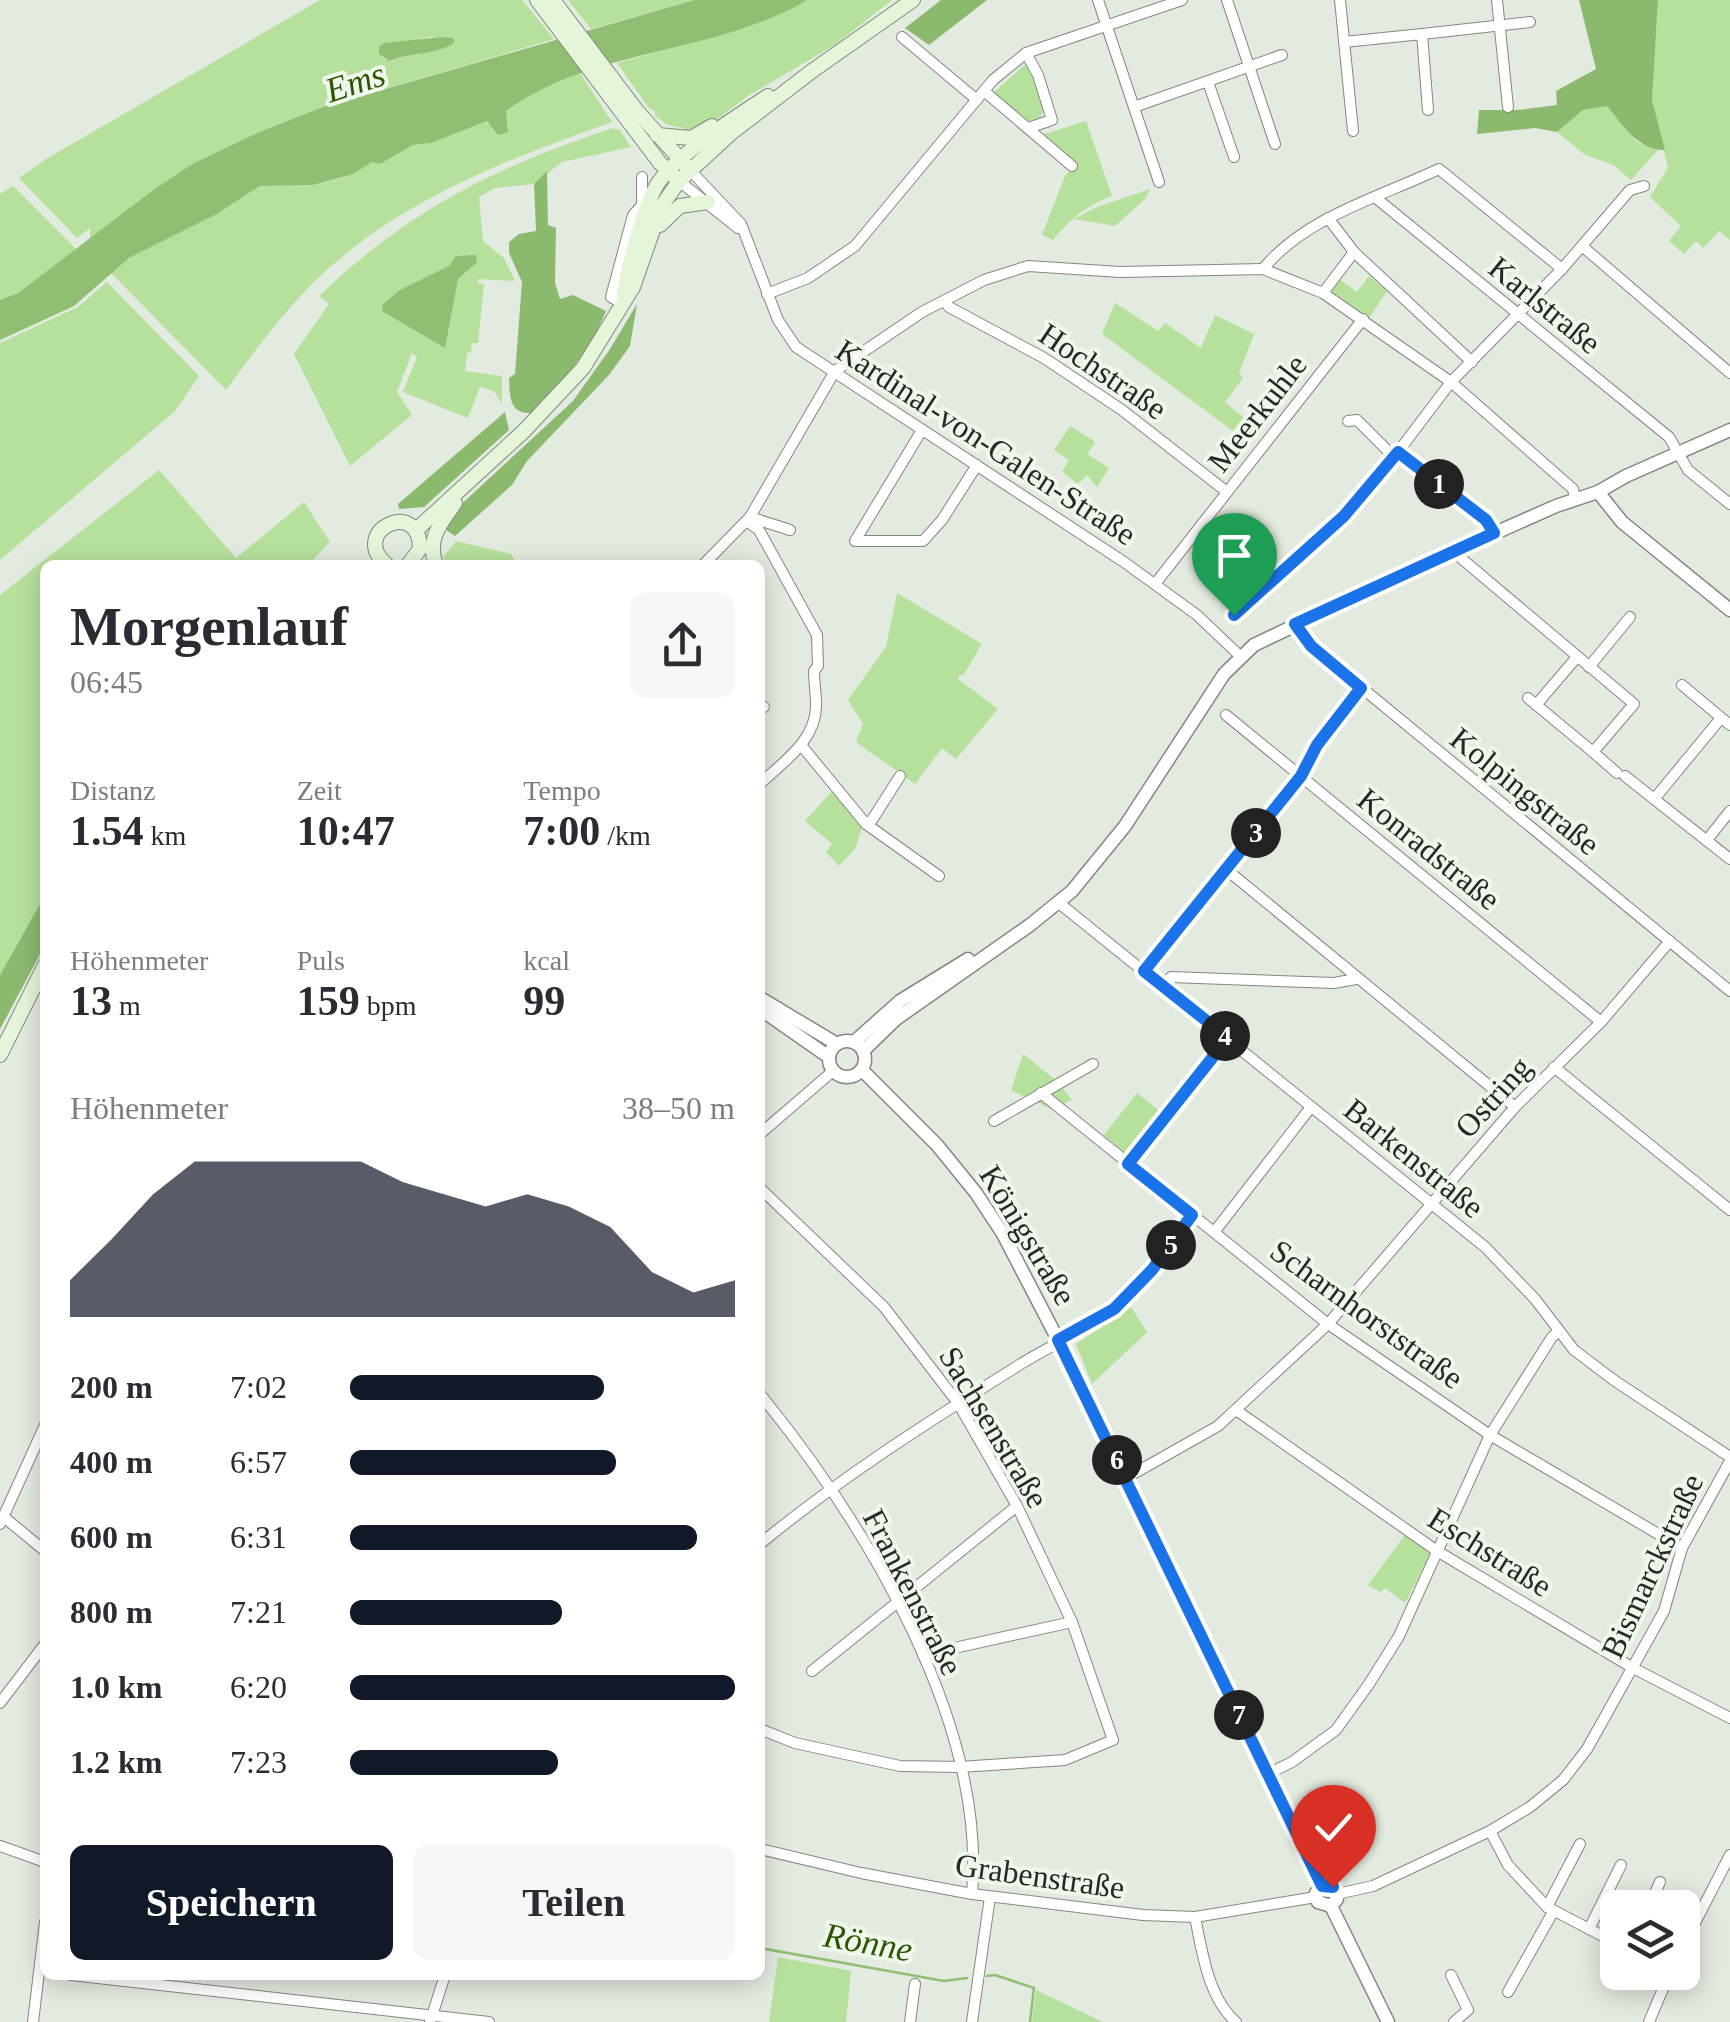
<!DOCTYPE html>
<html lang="de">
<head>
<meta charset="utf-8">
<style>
	body { margin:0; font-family:"Times New Roman",serif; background:#f7f7f7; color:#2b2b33; height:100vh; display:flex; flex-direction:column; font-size:38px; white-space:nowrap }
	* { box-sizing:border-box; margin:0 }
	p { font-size:32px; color:#7c7c81 }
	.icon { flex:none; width:55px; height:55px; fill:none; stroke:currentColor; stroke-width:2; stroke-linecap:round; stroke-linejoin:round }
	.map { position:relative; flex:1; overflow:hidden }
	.drawer { position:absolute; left:40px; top:560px; width:725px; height:1420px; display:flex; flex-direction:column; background:#fff; border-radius:15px; box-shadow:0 5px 25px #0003 }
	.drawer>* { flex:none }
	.tools { position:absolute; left:1600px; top:1890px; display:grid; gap:20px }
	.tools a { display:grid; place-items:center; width:100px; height:100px; border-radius:15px; background:#fff; box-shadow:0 5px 25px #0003; font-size:50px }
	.pin { position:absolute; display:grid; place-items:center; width:85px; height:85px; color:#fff; margin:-102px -42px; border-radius:50% 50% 50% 0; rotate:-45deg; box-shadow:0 0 10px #0007 }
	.pin .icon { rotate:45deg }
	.km { position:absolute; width:50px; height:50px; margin:-25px; border-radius:50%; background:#222; color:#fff; font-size:28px; line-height:50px; text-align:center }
	.round { display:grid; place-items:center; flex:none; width:105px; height:105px; border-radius:15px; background:#f7f7f7 }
	.overview { display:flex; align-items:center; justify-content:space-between; height:170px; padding:0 30px }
	h1 { font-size:55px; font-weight:600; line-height:75px }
	.figures { display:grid; grid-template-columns:repeat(3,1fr); gap:15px; height:170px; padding:10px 30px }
	.figures div { display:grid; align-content:center }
	.figures b { font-size:42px; font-weight:600 }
	.figures small { font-size:28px; font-weight:400 }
	.figures p { font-size:28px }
	.chart { height:280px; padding:20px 30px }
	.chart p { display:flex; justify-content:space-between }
	.chart svg { width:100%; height:180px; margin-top:10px; fill:#111827; opacity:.7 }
	.action { display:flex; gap:20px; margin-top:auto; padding:20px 30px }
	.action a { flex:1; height:115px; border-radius:15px; background:#111827; color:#fff; font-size:40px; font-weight:600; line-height:115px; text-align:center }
	.action a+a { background:#f7f7f7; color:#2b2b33 }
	ul { padding:0 30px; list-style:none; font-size:32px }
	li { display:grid; grid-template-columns:160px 120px 1fr; align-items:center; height:75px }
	li i { height:25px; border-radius:12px; background:#111827 }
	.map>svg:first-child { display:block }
	.green { fill:#b6e19d; fill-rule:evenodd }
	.forest { fill:#8bba6f }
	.water { fill:#90bf73 }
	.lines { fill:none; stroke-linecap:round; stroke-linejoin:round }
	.stream { stroke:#90bf73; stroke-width:2.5 }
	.minor-casing { stroke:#82887f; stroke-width:12 }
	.tertiary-casing { stroke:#82887f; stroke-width:15 }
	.secondary-casing { stroke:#82887f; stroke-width:16 }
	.minor { stroke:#fff; stroke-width:10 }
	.tertiary { stroke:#fff; stroke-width:12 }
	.secondary { stroke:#e4f5da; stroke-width:14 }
	.route-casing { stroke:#fff; stroke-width:20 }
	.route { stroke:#1a73e8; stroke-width:12 }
	.labels { text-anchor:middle; stroke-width:8; stroke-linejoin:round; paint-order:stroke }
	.street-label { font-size:32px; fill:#262925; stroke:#f0f7ec }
	.water-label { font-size:35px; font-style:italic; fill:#2c5603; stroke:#f0f7ec }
</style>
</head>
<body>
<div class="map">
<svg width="1730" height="2022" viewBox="0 0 1730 2022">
	<rect width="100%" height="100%" fill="#e3eadf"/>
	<g class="green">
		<path d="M 320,0 L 522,0 L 554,39 L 323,107 L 259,132 L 194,163 L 90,238 L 90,228 L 77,238 L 19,178 L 46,159 ZM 430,37 L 453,38 L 455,41 C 436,56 410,53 389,61 L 384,59 L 379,46 Z"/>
		<path d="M 568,0 L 694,0 L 591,29 Z"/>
		<path d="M 807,0 L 892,0 L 836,44 L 748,96 L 704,129 L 684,135 L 683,128 L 668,125 L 655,116 L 655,111 L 649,108 L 617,63 L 747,27 Z"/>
		<path d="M 1658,0 L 1730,0 L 1730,240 L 1719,231 L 1703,248 L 1696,241 L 1684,254 L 1669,241 L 1681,226 L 1650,197 L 1668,168 L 1652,100 Z"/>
		<path d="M 1027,63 L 1045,107 L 1040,119 L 1027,121 L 993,93 Z"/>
		<path d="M 580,73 L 612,122 C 502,161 390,204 307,289 C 277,321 251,355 226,390 L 111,273 L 129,258 L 215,215 L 260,186 L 313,185 L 341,178 L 372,162 L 380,164 L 413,145 L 431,143 L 487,121 L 498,132 L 508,132 L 506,111 L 530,94 Z"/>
		<path d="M 1607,106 L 1637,142 L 1658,150 L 1631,180 L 1615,166 L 1584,154 L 1557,132 L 1583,110 Z"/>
		<path d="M 1086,121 L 1112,196 C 1086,206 1071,218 1053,240 L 1042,235 L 1065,176 L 1076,164 L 1041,135 Z"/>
		<path d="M 613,128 L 620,130 L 631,147 L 562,162 L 534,184 L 495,188 L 479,197 L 483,241 L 504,258 L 515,281 L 478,279 L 478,283 L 484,284 L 478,343 L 472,343 L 471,352 L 467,353 L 465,371 L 502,376 L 502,404 L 494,391 L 480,387 L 468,418 L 403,392 L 417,357 L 412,353 L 397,392 L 412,415 L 350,466 L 294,354 L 329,304 L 319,296 C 410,209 496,167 613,128 Z"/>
		<path d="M 13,186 L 76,249 L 18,293 L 0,300 L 0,194 Z"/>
		<path d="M 1150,189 L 1146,198 L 1115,226 L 1074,219 L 1097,207 Z"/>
		<path d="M 1369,276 L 1387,291 L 1369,318 L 1330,290 L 1338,278 L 1357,292 Z"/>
		<path d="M 107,282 L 199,376 L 175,411 L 0,560 L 0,343 L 78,307 Z"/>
		<path d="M 1115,303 L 1158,331 L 1165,323 L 1201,348 L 1215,315 L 1254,334 L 1239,373 L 1243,378 L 1225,402 L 1244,418 L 1233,431 L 1102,334 Z"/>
		<path d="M 1070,426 L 1095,442 L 1087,454 L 1109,468 L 1097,487 L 1087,475 L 1078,484 L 1062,472 L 1069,460 L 1054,450 Z"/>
		<path d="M 159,470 L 236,558 L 304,502 L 330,542 L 308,565 L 45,565 L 45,895 L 0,975 L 0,595 Z"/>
		<path d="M 456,541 L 511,554 L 514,559 L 510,565 L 449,565 L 443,558 Z"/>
		<path d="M 897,593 L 982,644 L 963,676 L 960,675 L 958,679 L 998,709 L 956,759 L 942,748 L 915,784 L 856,742 L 863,724 L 848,700 L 886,647 Z"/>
		<path d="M 833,790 L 862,828 L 855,849 L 839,866 L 826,852 L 832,844 L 805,821 Z"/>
		<path d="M 1023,1054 L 1057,1081 L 1072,1100 L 1051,1109 L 1011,1090 Z"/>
		<path d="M 1137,1093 L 1162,1113 L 1129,1156 L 1104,1135 Z"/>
		<path d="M 1131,1307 L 1147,1332 L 1092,1384 L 1076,1344 Z"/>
		<path d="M 1405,1535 L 1430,1554 L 1405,1603 L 1385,1588 L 1380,1592 L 1368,1585 Z"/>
		<path d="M 778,1957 L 851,1971 L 846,2022 L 769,2022 Z"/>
		<path d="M 1036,1990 L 1103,2022 L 1032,2022 Z"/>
	</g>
	<g class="forest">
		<path d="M 941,0 L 987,0 L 929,45 L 905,28 Z"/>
		<path d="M 1579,0 L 1658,0 L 1652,100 L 1665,150 C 1637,150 1623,125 1607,106 L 1583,110 L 1557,132 L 1535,128 L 1477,134 L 1479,110 L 1517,110 L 1557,105 L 1556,91 L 1596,69 Z"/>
		<path d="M 547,171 L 548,225 L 556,228 L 555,283 L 560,299 L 573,295 L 606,311 C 590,351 562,383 531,413 C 509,414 510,396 509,378 L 515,374 L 522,282 L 509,253 L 509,242 L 519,234 L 536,231 L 534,184 Z"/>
		<path d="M 637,304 L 630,346 L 609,375 L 527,461 L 512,485 L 455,536 L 443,528 L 454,511 L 573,401 L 610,349 Z"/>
		<path d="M 505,412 L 509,430 L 424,507 L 399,509 L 398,504 Z"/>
		<path d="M 45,895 L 45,945 L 0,1029 L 0,975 Z"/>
	</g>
	<g class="water">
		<path d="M 694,0 L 807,0 C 714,55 595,47 506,111 L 508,132 L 498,135 L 487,121 L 431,143 L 413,145 L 380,164 L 372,162 L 353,174 L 313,185 L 260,186 L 215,215 L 129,258 L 74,306 L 0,340 L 0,300 L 18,293 L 152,191 L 194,163 L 259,132 L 323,107 Z"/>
		<path d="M 441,37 L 453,38 L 455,42 C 436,56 410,52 389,61 L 379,54 L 379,46 L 385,43 Z"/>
		<path d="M 476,255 L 477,262 L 458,279 L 445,348 L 382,311 L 383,304 L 400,290 L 449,266 L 456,256 Z"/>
	</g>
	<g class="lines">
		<g class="stream">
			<path d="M 760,1948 L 944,1981 L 967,1978"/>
			<path d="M 987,1976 L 995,1975 L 1034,1988 L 1030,2022"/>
		</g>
		<g class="minor-casing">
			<g id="minor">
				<path d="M 1098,0 L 1159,182"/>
				<path d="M 1227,0 L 1275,144"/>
				<path d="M 1340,0 L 1353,131"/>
				<path d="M 1497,0 L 1508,107"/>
				<path d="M 1422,34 L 1530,22"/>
				<path d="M 902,37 L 977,100"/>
				<path d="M 1344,42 L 1422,34 L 1428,110"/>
				<path d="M 1026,53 L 1038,75 L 1052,120 L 1028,128"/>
				<path d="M 1208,82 L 1234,157"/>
				<path d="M 984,91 L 1072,166"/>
				<path d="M 1134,107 L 1282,55"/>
				<path d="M 690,170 L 741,224 L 778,320 L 796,347 L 1124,562 L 1197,615 L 1240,656"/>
				<path d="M 679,181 L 738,228"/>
				<path d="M 1376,198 L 1669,437 L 1688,470 L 1730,504"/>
				<path d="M 1328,218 L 1354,252 L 1472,362"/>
				<path d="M 1582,246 L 1730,373"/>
				<path d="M 1263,269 C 1305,217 1380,197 1439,169 L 1562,269"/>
				<path d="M 1323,293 L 1354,252"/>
				<path d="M 767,294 L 808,278 L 855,246 L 993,80 L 1026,53 L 1182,0"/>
				<path d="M 944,301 L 949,307 L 1044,358 L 1122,410 L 1227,492"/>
				<path d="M 623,304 L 611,297 L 633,215 L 642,205 L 642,177"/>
				<path d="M 1348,421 L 1357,420 L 1394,457"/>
				<path d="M 922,430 L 855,541 L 923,541 L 942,520 L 977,465"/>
				<path d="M 1398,452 L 1486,520 L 1494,533"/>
				<path d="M 750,517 L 790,530"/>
				<path d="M 747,521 L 759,530 L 817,635 L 818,666 L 814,671 C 814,682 816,694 816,704 C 817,740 784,761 760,784"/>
				<path d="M 1458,550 L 1462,559 L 1634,704 L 1593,752 L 1528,698"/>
				<path d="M 703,565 L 750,517 L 835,371 L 922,312 L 984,280 L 1028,266 L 1120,272 L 1263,269 L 1323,293 L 1451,382 L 1573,489 L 1575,498"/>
				<path d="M 1155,584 L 1363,319"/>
				<path d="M 1234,615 L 1344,516 L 1398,452 L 1451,382 L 1562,269 L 1630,190 L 1644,186"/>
				<path d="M 1295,623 L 1311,646 L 1730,991"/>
				<path d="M 1589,667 L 1630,617"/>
				<path d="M 1682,685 L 1730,725"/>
				<path d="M 760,704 L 764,707"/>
				<path d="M 1536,705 L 1577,657"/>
				<path d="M 1226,715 L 1601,1022"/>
				<path d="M 801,745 L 866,824 L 939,876"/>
				<path d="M 1593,752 L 1617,773"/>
				<path d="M 1625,776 L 1730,859"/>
				<path d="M 1655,798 L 1721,718"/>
				<path d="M 866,824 L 872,820 L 900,776"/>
				<path d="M 1707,840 L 1730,811"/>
				<path d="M 1227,870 L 1515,1107"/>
				<path d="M 1059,903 L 1485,1247 L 1535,1299 L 1574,1350 L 1615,1381 L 1730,1457"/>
				<path d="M 1144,971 L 1301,776 L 1317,745 L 1361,688"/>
				<path d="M 1163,986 L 1171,977 L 1334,983 L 1356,979"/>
				<path d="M 1554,1067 L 1730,1210"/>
				<path d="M 1041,1093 L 1328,1324 L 1490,1435 L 1682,1548"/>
				<path d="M 994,1121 L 1093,1064"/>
				<path d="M 760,1134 L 833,1071"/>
				<path d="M 1128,1163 L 1228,1038"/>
				<path d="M 760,1188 L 884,1307 L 958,1403 L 1017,1506 L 1072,1622 L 1113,1740 L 1065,1760 L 960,1767 L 900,1766 L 795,1743 L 760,1729"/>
				<path d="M 1215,1231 L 1311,1107"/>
				<path d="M 760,1394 C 865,1523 987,1722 972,1894"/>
				<path d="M 1236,1410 L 1437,1551 L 1633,1668 L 1730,1718"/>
				<path d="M 1126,1478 L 1218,1426 L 1328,1324 L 1515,1107 L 1601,1022 L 1670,941"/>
				<path d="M 5,1518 L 45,1551"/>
				<path d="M 0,1524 L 45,1425"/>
				<path d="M 760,1544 C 840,1478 928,1422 1016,1367 C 1045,1348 1089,1329 1114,1309 C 1146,1284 1169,1247 1192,1215"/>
				<path d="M 923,1655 L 1072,1622"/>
				<path d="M 812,1671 L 1017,1506"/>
				<path d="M 0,1703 L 45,1644"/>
				<path d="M 1268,1774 L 1292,1762 L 1336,1730 L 1369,1684 L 1399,1636 L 1490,1435 L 1552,1337 L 1559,1331"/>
				<path d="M 1490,1831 L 1508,1865 L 1547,1907 L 1618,1944"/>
				<path d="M 0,1846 L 45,1862"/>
				<path d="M 760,1849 L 861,1873 L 972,1894 L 1143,1915 L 1195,1917 L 1316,1897"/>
				<path d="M 1337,1894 L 1373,1886 L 1490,1831 L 1530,1807 L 1563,1780 L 1587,1749 L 1664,1611 L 1682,1548 L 1730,1461"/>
				<path d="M 1547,1907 L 1580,1844"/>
				<path d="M 1648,1908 L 1660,1882"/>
				<path d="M 1195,1917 C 1202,1951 1208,1998 1236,2022"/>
				<path d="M 1589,1929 L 1621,1865"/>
				<path d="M 1682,1948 L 1730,1855"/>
				<path d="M 71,1975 L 489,2022"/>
				<path d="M 1451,1975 L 1468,2010 L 1454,2022"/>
				<path d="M 1508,1992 L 1553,1912"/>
				<path d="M 33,2022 L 45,1922"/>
				<path d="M 430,2022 L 445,1975"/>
				<path d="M 910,2022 L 915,1984"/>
				<path d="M 972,2022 L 990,1897"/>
				<path d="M 1649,2022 L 1670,1972"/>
			</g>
		</g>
		<g class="tertiary-casing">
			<g id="tertiary">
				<path d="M 1598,492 L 1622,522 L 1730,610"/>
				<path d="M 760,998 L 837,1044"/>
				<path d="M 760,1009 L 829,1057"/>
				<circle cx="847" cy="1059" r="18"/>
				<path d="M 854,1042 L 900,1001 L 968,959"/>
				<path d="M 863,1051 L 896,1019 L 1030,925 L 1072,891 L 1125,826 L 1224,674 L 1254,645 L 1396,577 L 1556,506 L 1598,492 L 1626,476 L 1730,430"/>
				<path d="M 862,1070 L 937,1145 L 976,1193 L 1003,1234 L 1069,1361 L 1322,1886"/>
				<path d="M 1331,1906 L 1337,1899 L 1336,1890 L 1329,1885 L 1322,1886 L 1316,1893 L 1318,1902 L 1331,1906 L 1388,2022"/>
			</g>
		</g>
		<g class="secondary-casing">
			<g id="secondary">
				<path d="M 537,0 L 660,163 L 675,177"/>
				<path d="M 553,0 L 637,111 L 687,167"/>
				<path d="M 657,135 L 691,138 L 712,126"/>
				<path d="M 660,225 L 680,206 L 708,202"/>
				<path d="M 624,295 C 627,270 645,203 658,183 C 680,152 736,117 768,96"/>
				<path d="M 416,530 L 524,431 L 583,368 L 633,287 L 661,207 L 679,181 L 730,134 L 812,71 L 913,0"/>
				<path d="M 387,565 C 347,532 420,496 420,549 L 408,565"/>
				<path d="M 436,565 C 426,539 441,523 455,503"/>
				<path d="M 0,1055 L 45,965"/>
			</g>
		</g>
		<use href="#minor" class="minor"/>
		<use href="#tertiary" class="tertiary"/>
		<use href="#secondary" class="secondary"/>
	</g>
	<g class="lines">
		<g class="route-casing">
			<path id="route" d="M 1234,615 L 1344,516 L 1398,452 L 1486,520 L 1494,533 L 1295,624 L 1311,646 L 1361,688 L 1317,745 L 1301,776 L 1144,971 L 1228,1038 L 1128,1164 L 1192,1215 L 1152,1270 L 1114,1309 L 1058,1340 L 1322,1886 L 1333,1887"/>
		</g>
		<use href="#route" class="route"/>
	</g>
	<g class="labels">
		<g class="street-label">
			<text transform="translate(1545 305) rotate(39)" y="11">Karlstraße</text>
			<text transform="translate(1103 371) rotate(34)" y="11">Hochstraße</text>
			<text transform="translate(1257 413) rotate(-52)" y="11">Meerkuhle</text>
			<text transform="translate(986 442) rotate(33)" y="11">Kardinal-von-Galen-Straße</text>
			<text transform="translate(1525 791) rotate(39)" y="11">Kolpingstraße</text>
			<text transform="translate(1429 849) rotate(39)" y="11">Konradstraße</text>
			<text transform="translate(1493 1097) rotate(-48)" y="11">Ostring</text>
			<text transform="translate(1414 1158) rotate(39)" y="11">Barkenstraße</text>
			<text transform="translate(1028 1235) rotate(59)" y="11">Königstraße</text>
			<text transform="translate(1367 1314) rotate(36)" y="11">Scharnhorststraße</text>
			<text transform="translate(994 1427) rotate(59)" y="11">Sachsenstraße</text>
			<text transform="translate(1490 1552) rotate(32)" y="11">Eschstraße</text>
			<text transform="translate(1652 1566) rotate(-65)" y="11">Bismarckstraße</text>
			<text transform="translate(913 1592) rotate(63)" y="11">Frankenstraße</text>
			<text transform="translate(1040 1876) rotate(8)" y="11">Grabenstraße</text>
		</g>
		<g class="water-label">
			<text transform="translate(355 82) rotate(-18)" y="12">Ems</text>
			<text transform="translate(868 1942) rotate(10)" y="12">Rönne</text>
		</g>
	</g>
</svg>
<div class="tools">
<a><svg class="icon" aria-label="layers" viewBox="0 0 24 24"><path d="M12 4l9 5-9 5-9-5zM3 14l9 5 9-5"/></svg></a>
</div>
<div class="pin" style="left:1234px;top:615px;background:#1e9e55"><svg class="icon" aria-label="arrive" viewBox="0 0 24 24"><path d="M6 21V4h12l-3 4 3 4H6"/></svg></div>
<div class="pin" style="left:1333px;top:1887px;background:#d93025"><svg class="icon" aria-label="check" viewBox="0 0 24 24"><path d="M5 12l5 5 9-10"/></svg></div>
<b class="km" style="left:1439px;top:484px">1</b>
<b class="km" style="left:1256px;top:833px">3</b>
<b class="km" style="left:1225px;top:1036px">4</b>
<b class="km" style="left:1171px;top:1245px">5</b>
<b class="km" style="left:1117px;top:1460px">6</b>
<b class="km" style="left:1239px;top:1715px">7</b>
<section class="drawer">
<div class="overview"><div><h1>Morgenlauf</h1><p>06:45</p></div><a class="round"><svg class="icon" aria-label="share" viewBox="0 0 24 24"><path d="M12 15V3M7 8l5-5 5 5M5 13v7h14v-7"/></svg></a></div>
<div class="figures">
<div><p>Distanz</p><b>1.54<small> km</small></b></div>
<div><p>Zeit</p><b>10:47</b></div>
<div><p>Tempo</p><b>7:00<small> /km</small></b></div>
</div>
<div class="figures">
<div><p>Höhenmeter</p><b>13<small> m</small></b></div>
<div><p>Puls</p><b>159<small> bpm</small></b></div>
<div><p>kcal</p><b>99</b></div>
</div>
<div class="chart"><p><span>Höhenmeter</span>38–50 m</p>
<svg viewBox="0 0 160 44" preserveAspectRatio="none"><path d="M0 44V35L10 25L20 14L30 6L40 6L50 6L60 6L70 6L80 11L90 14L100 17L110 14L120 17L130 22L140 33L150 38L160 35V44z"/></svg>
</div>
<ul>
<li><b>200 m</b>7:02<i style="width:66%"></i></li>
<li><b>400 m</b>6:57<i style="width:69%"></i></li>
<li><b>600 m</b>6:31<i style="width:90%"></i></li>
<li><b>800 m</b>7:21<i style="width:55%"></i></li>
<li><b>1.0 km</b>6:20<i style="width:100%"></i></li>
<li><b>1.2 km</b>7:23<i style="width:54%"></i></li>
</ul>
<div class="action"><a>Speichern</a><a>Teilen</a></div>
</section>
</div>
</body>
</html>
